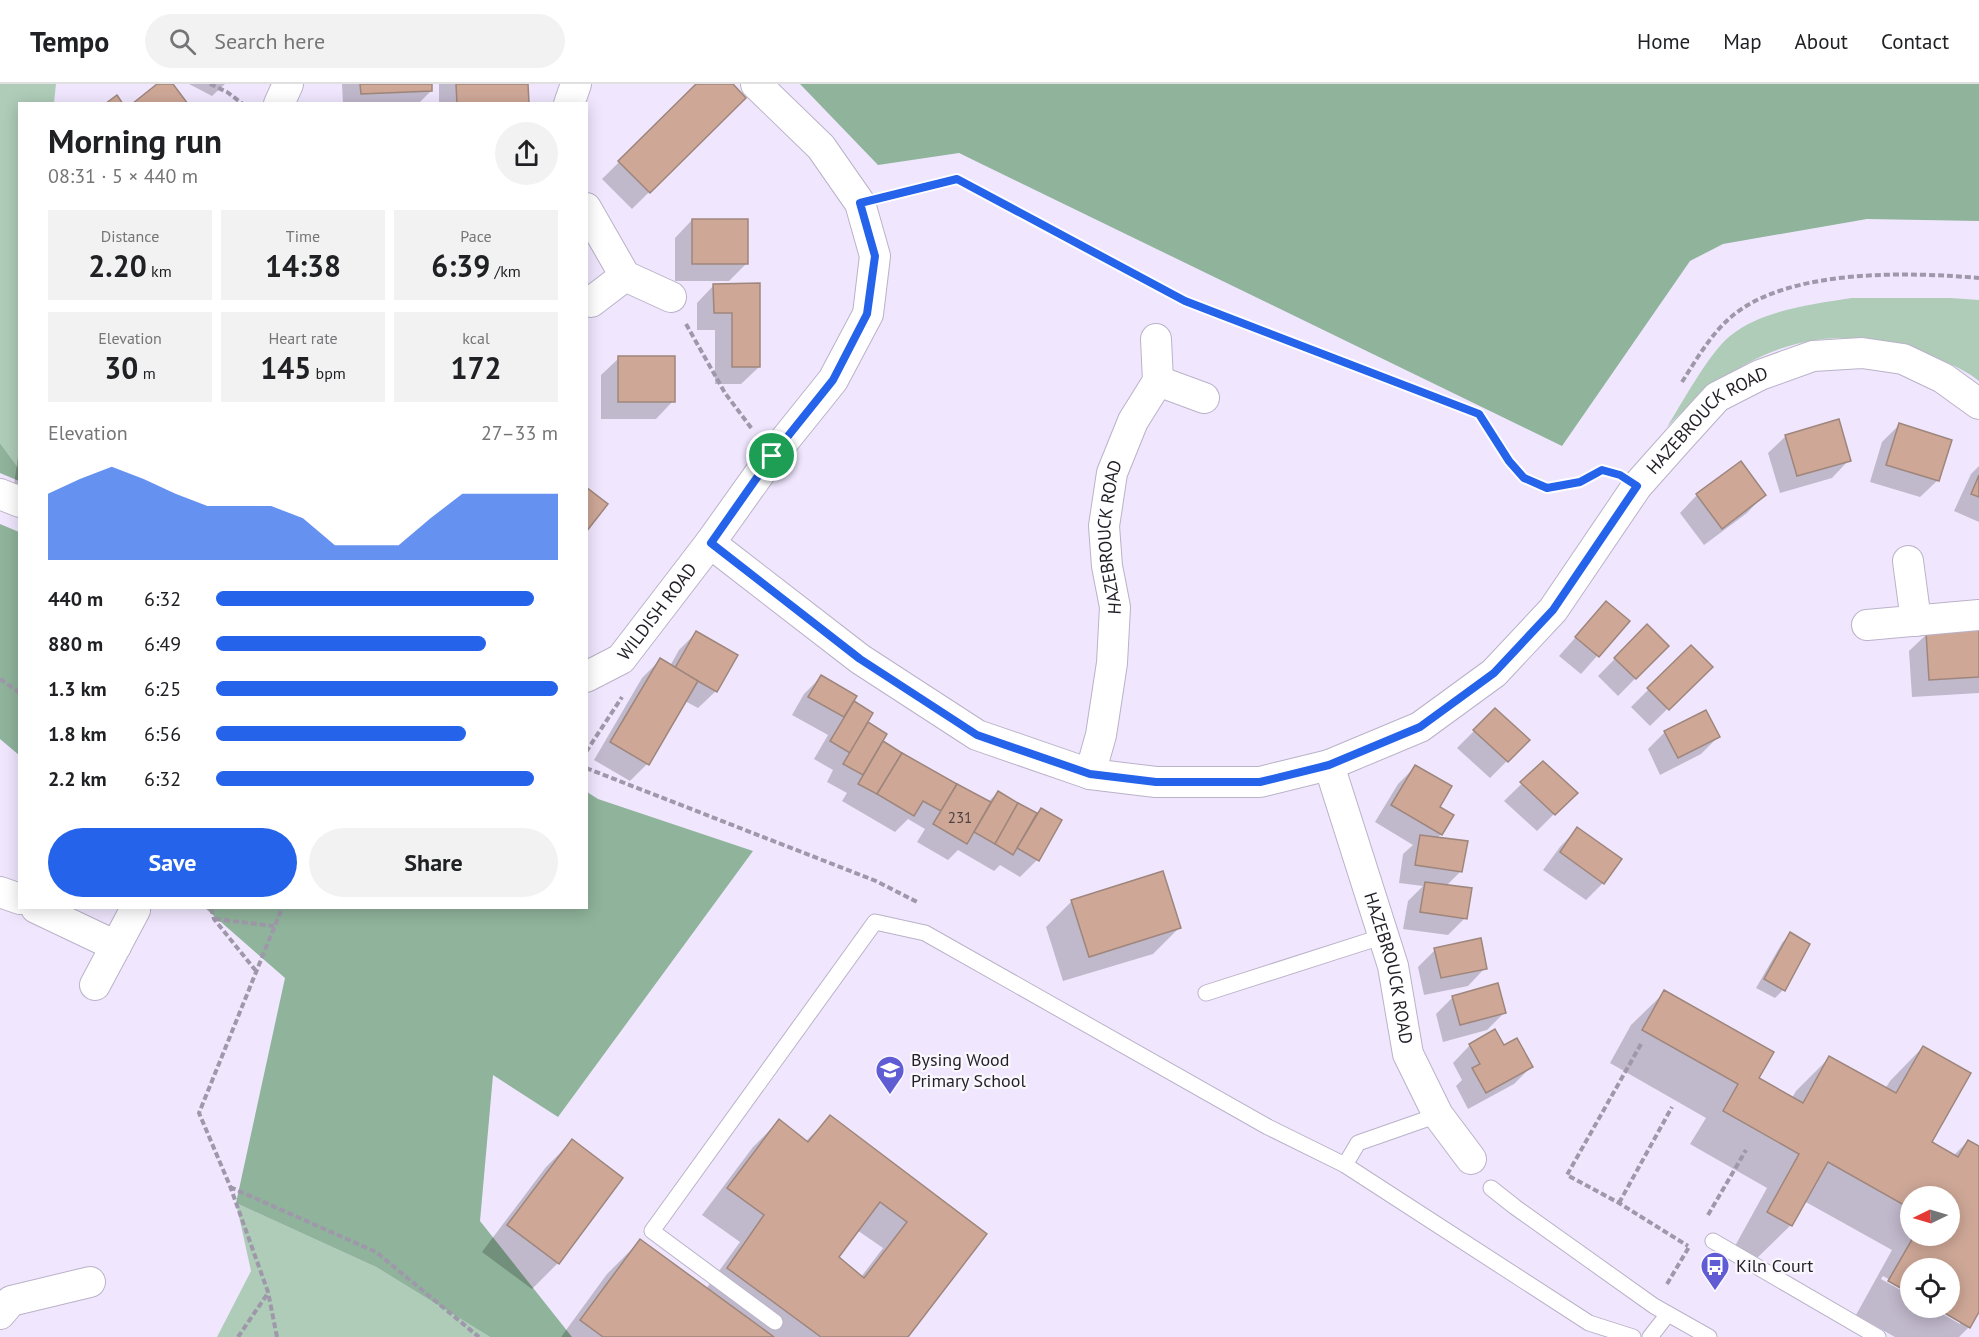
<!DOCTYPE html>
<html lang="en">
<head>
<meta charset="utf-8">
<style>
	body { margin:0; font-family:"PT Sans",sans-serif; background:#f2f2f2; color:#202124; height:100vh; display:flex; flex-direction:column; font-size:22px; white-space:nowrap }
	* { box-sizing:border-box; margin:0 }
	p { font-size:20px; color:#757577 }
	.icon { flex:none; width:33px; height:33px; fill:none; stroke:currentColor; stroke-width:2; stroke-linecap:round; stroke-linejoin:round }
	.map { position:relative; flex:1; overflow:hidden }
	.drawer { position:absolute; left:18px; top:18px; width:570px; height:807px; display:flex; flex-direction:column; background:#fff; border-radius:0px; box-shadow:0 3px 15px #0003 }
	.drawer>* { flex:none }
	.needle { width:39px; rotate:265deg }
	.buttons { position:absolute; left:1900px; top:1102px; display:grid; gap:12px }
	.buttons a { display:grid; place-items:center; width:60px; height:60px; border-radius:50%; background:#fff; box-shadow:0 3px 15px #0003; font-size:30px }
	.pin { position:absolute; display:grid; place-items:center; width:51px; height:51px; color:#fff; margin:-26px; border:3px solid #fff; border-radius:50%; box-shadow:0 2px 6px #0007 }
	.round { display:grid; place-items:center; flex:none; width:63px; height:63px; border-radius:32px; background:#f2f2f2 }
	.summary { display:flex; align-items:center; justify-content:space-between; height:102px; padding:0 30px }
	h1 { font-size:33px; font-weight:800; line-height:45px }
	.figures { display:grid; grid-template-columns:repeat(3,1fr); gap:9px; height:102px; padding:6px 30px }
	.figures div { display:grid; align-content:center; border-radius:0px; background:#f2f2f2; text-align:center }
	.figures b { font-size:30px; font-weight:800 }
	.figures small { font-size:16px; font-weight:400 }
	.figures p { font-size:16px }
	.chart { height:168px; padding:12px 30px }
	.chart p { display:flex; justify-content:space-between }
	.chart svg { width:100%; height:108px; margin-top:6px; fill:#2563eb; opacity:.7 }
	.button { display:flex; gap:12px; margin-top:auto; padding:12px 30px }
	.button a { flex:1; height:69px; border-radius:36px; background:#2563eb; color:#fff; font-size:24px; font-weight:800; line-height:69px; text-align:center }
	.button a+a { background:#f2f2f2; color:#202124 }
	ul { padding:0 30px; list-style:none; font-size:20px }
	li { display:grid; grid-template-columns:96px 72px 1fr; align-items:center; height:45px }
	li i { height:15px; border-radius:8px; background:#2563eb }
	header { display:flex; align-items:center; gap:36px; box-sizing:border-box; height:84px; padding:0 30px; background:#fff; border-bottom:2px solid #e0e0e0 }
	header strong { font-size:28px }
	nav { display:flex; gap:33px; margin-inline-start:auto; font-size:21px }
	.search { width:420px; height:54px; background:#f2f2f2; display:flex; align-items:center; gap:15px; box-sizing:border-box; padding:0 21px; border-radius:33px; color:#757577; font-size:22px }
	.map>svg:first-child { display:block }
	.green { fill:#aeccb8 }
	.forest { fill:#8fb39b }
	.shadow { fill:#0003; fill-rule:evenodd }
	.building { fill:#cea797; stroke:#9e867c; stroke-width:1.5; fill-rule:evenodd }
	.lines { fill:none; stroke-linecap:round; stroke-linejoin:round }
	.service-casing { stroke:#bab2c8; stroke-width:17 }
	.minor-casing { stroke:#bab2c8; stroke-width:32 }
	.path { stroke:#9f98aa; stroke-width:4; stroke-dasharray:6 3; stroke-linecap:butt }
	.service { stroke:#fff; stroke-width:15 }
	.minor { stroke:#fff; stroke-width:30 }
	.route-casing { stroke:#fff; stroke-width:12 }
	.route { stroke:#2563eb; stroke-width:8 }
	.labels { text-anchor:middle; stroke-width:4.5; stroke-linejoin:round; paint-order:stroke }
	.number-label { font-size:15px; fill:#4d4043 }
	.street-label { font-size:18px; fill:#221e27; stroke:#faf8fd }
	.poi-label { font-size:18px; fill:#221e27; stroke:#faf8fd; text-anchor:start }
</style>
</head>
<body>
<header>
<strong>Tempo</strong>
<div class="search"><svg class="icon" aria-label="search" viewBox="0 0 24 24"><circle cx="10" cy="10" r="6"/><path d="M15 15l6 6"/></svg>Search here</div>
<nav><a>Home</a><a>Map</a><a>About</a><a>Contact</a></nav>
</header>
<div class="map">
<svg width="1979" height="1253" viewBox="0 0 1979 1253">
	<rect width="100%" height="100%" fill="#f0e7fe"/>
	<g class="green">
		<path d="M 0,0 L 56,0 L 54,19 L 20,20 L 19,385 L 0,359 Z"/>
		<path d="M 1852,214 L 1951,214 L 1979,216 L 1979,297 C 1959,281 1933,273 1909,266 C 1899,263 1888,259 1878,257 C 1791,242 1725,284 1667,343 C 1682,319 1709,269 1730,252 C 1761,226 1813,220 1852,214 Z"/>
		<path d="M 236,1119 L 376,1183 L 490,1253 L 217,1253 L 251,1187 Z"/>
	</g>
	<g class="forest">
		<path d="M 800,0 L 1979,0 L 1979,137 L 1867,135 L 1723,160 L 1690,177 L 1562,362 L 959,69 L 878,81 Z"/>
		<path d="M 0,359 L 19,385 L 19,397 L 0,389 Z"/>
		<path d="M 0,440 L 19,448 L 19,671 L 0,655 Z"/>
		<path d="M 587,708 L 598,715 L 753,767 L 558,1033 L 493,991 L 480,1137 L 572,1253 L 490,1253 L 376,1183 L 236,1119 L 285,894 L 205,824 L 586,824 Z"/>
	</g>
	<g class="shadow">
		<path d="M 189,0 L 225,0 L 212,12 Z"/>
		<path d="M 342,0 L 430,0 L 431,7 L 418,20 L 343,20 Z"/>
		<path d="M 439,0 L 527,0 L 527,18 L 439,20 Z"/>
		<path d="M 698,0 L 730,0 L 744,14 L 632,125 L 602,95 Z"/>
		<path d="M 692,136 L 747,179 L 729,197 L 675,197 L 675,154 Z"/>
		<path d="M 714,201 L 758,201 L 759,283 L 741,300 L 715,300 L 715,246 L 697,246 L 697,219 Z"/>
		<path d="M 619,274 L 673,317 L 656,335 L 601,335 L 601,291 Z"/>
		<path d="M 1899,341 L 1938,396 L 1920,413 L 1870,398 L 1882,358 Z"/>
		<path d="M 1786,352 L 1849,376 L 1832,394 L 1780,409 L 1768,369 Z"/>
		<path d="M 20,358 L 20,402 L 14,401 Z"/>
		<path d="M 1979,382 L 1979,438 L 1954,427 L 1971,390 Z"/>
		<path d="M 1697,411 L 1764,411 L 1747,429 L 1704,461 L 1680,429 Z"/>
		<path d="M 1606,519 L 1628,537 L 1581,590 L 1559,572 Z"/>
		<path d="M 1647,542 L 1667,562 L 1618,612 L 1598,592 Z"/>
		<path d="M 1979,546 L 1979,609 L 1912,613 L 1909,567 L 1927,550 Z"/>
		<path d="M 696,549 L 716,607 L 698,624 L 685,617 L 647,680 L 630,697 L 594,676 L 642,594 L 660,576 L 670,582 L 679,566 Z"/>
		<path d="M 1691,563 L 1710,583 L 1650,642 L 1631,623 Z"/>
		<path d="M 821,593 L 852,618 L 871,629 L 866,638 L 885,650 L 881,657 L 901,670 L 988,718 L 998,708 L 1036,730 L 1041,725 L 1037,776 L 1020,793 L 1000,781 L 994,787 L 958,766 L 948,776 L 917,758 L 925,745 L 908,735 L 895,748 L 842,717 L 847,709 L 827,698 L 833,686 L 814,675 L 828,651 L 792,631 L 804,610 Z"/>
		<path d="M 1495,626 L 1528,656 L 1490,694 L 1457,664 Z"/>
		<path d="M 1665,648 L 1718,653 L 1701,670 L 1660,691 L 1648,665 Z"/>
		<path d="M 1543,679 L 1575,709 L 1537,747 L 1504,717 Z"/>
		<path d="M 1416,682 L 1438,723 L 1441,750 L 1436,755 L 1461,787 L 1446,802 L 1465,834 L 1448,851 L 1403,845 L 1408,817 L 1423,802 L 1399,799 L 1403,770 L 1413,761 L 1375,738 L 1398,700 Z"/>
		<path d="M 1577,745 L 1603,799 L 1586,816 L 1543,786 L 1560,763 Z"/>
		<path d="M 1072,817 L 1179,844 L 1153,870 L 1063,897 L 1046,843 Z"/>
		<path d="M 1790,850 L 1783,906 L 1775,914 L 1756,904 L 1782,859 Z"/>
		<path d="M 1435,866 L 1485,884 L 1468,902 L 1424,911 L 1418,883 Z"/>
		<path d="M 1665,908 L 1757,994 L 1792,1014 L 1796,1007 L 1829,974 L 1885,1005 L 1890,997 L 1923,963 L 1930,1059 L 1953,1072 L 1968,1057 L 1979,1064 L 1979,1225 L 1969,1243 L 1959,1253 L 1895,1253 L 1856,1231 L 1892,1166 L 1804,1117 L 1791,1141 L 1757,1174 L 1735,1162 L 1767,1104 L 1690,1060 L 1706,1034 L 1610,979 L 1631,941 ZM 1911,1113 L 1950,1113 L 1950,1152 L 1911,1152 ZM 1911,1185 L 1950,1185 L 1950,1224 L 1939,1224 L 1960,1236 L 1960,1240 L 1932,1224 L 1911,1224 L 1911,1212 L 1881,1195 L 1883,1192 L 1911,1208 Z"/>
		<path d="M 1453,913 L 1504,929 L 1487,946 L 1443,958 L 1436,930 Z"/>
		<path d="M 1470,961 L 1503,963 L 1531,983 L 1514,1000 L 1468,1025 L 1456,1002 L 1462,996 L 1453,979 Z"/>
		<path d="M 830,1033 L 985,1150 L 907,1253 L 561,1253 L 607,1190 L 640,1157 L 706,1205 L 740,1158 L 702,1131 L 753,1063 L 779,1037 L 805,1058 ZM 857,1146 L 883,1164 L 861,1193 L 837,1173 Z"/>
		<path d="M 572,1057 L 621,1094 L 558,1179 L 532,1205 L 482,1168 L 546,1083 Z"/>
	</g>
	<g class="building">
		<path d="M 157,0 L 173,0 L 188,20 L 132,20 Z"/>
		<path d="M 360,0 L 432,0 L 432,7 L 361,10 Z"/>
		<path d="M 456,0 L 528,0 L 529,19 L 457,20 Z"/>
		<path d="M 696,0 L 733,0 L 746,14 L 650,109 L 618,77 Z"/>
		<path d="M 117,11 L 123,20 L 105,20 Z"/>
		<rect x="692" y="135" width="56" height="45"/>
		<path d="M 760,199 L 760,283 L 732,283 L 732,229 L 714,229 L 713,200 Z"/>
		<rect x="618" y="272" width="57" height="46"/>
		<path d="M 1839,335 L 1851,377 L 1797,392 L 1785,351 Z"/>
		<path d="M 1899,339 L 1952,356 L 1939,397 L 1886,381 Z"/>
		<path d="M 1741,377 L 1766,411 L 1722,445 L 1696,410 Z"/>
		<path d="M 1979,391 L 1979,413 L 1971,410 Z"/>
		<path d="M 586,403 L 608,420 L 586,448 Z"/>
		<path d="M 1606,517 L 1630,537 L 1599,573 L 1575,553 Z"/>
		<path d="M 1647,540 L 1669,562 L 1636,595 L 1614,574 Z"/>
		<path d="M 1979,545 L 1979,593 L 1929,596 L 1926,548 Z"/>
		<path d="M 696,547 L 738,571 L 717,608 L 675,584 Z"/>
		<path d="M 1691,561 L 1713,583 L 1669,626 L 1647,604 Z"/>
		<path d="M 660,574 L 698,597 L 649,681 L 610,658 Z"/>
		<path d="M 821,591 L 857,612 L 844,633 L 808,613 Z"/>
		<path d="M 854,617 L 873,629 L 850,669 L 830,657 Z"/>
		<path d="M 1495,624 L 1530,656 L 1508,678 L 1473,646 Z"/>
		<path d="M 1706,626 L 1720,653 L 1678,674 L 1664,647 Z"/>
		<path d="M 868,638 L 887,650 L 863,691 L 843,680 Z"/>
		<path d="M 883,657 L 902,669 L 877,710 L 858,700 Z"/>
		<path d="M 902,669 L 957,700 L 941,727 L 923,717 L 914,732 L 877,710 Z"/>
		<path d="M 1543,677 L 1578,709 L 1555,731 L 1520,698 Z"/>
		<path d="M 1415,681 L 1452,702 L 1440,723 L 1454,731 L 1442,751 L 1391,721 Z"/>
		<path d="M 957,700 L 991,718 L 967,760 L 933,740 Z"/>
		<path d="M 998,707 L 1018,719 L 995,760 L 974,748 Z"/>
		<path d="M 1018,719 L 1037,729 L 1013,771 L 995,760 Z"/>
		<path d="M 1041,724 L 1062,736 L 1039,777 L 1017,764 Z"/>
		<path d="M 1577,743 L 1622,775 L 1604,800 L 1560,768 Z"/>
		<path d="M 1420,751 L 1468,757 L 1462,788 L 1415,781 Z"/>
		<path d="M 1163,787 L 1181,844 L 1089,873 L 1071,816 Z"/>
		<path d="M 1425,798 L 1472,804 L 1467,835 L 1420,828 Z"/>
		<path d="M 1790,848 L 1810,860 L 1785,907 L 1764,895 Z"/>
		<path d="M 1481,854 L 1487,885 L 1441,894 L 1434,864 Z"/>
		<path d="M 1498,899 L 1506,929 L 1460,941 L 1452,912 Z"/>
		<path d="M 1664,906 L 1774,968 L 1759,994 L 1803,1019 L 1829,972 L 1896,1009 L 1923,962 L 1971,989 L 1932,1058 L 1958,1073 L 1968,1056 L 1979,1062 L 1979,1228 L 1970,1244 L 1936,1224 L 1950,1224 L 1950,1185 L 1911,1185 L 1911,1210 L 1888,1197 L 1914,1152 L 1950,1152 L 1950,1113 L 1911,1113 L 1911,1125 L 1828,1078 L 1792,1142 L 1767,1128 L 1799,1070 L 1723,1027 L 1738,1000 L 1642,946 Z"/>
		<path d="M 1495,945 L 1504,961 L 1517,954 L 1533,983 L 1486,1009 L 1472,984 L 1480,980 L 1469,960 Z"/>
		<path d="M 830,1031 L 987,1150 L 908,1253 L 821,1253 L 727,1184 L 764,1131 L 727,1104 L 779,1035 L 808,1058 ZM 880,1118 L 907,1138 L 864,1194 L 839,1173 Z"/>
		<path d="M 572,1055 L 623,1094 L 559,1180 L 507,1141 Z"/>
		<path d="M 640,1155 L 774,1253 L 603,1253 L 580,1236 Z"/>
	</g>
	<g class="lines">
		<g class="service-casing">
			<g id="service">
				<path d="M 1206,909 L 1384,852"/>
				<path d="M 1345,1081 L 1358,1059 L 1438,1031"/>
				<path d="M 1491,1104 L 1515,1123 L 1654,1222 L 1709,1253"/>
				<path d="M 1713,1157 L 1878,1253"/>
				<path d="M 775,1238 L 652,1147 L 875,838 L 925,849 L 1268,1043 L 1345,1081 L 1589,1239 L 1633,1253"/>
				<path d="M 1650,1253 L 1668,1230"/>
			</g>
		</g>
		<g class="minor-casing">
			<g id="minor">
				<path d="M 279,20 L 288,0"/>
				<path d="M 569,20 L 576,0"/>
				<path d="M 586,124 L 625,192 L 671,213"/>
				<path d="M 591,218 L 625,192"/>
				<path d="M 1158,297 L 1204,314"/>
				<path d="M 0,410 L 20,418"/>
				<path id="s1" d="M 710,459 L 860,575 L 977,651 L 1090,690 L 1156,698 L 1260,698 L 1329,681 L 1420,643 L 1494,589 L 1553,526 L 1637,402 L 1677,357 L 1717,313 L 1760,291 L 1813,272 L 1862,269 L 1903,275 L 1943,294 L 1979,320"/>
				<path d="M 1908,477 L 1916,537"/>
				<path d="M 1867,541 L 1979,531"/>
				<path id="s2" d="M 586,593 L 621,575 L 710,459 L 772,372 L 833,296 L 868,230 L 875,172 L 860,119 L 821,63 L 756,0"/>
				<path id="s3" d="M 1329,681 L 1393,882 L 1408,970 L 1438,1031 L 1471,1075"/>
				<path id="s4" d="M 1090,690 L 1101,651 L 1112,579 L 1115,523 L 1107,482 L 1104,442 L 1112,389 L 1133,337 L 1158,297 L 1156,255"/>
				<path d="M 0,808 L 20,815"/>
				<path d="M 36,824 L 116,862"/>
				<path d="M 95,901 L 135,826"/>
				<path d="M 0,1230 L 11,1217 L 90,1198"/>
			</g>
		</g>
		<g class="path">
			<path d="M 210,0 L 227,8 L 243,20"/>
			<path d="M 891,111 L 957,95 L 1185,217 L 1479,330 L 1509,377 L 1524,394 L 1547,404 L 1580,398 L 1602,386 L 1607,387"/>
			<path d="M 686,240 L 725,309 L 752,345"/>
			<path d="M 1682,298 C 1696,276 1711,250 1731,233 C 1788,184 1909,188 1979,194"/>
			<path d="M 0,595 L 20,609"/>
			<path d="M 586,668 L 622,613"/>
			<path d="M 586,684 L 876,797 L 919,819"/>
			<path d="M 211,824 L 214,835 L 256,887"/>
			<path d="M 215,835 L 274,842"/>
			<path d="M 1641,960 L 1567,1091 L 1619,1119 L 1688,1162"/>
			<path d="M 230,1103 L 376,1168 L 479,1253"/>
			<path d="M 1619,1119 L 1672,1023"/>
			<path d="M 1708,1131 L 1746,1066"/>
			<path d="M 1667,1200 L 1689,1163"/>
			<path d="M 238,1253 L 268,1209"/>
			<path d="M 277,1253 L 268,1208 L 230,1102 L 199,1029 L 282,824"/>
		</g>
		<use href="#service" class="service"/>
		<use href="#minor" class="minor"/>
	</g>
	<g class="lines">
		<g class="route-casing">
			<path id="route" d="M 957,95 L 1185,217 L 1479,330 L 1509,377 L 1524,394 L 1547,404 L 1580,398 L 1602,386 L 1620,391 L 1637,402 L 1553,526 L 1494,589 L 1420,643 L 1329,681 L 1260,698 L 1156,698 L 1090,690 L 977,651 L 860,575 L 711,459 L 772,372 L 833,296 L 867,230 L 875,172 L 860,119 Z"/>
		</g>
		<use href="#route" class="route"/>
	</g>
	<defs>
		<g id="school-pin" transform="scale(1.5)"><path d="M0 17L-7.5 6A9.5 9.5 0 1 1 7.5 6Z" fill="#5f5cd4" stroke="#faf8fd"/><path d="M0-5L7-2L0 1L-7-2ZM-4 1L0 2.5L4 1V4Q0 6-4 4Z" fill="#fff"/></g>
		<g id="bus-pin" transform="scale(1.5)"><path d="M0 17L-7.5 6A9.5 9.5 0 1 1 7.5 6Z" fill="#5f5cd4" stroke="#faf8fd"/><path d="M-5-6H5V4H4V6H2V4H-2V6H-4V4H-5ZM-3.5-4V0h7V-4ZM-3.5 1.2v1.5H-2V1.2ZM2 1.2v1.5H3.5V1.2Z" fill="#fff"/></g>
	</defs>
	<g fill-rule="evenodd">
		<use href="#school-pin" x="890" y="986"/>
		<use href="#bus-pin" x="1715" y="1182"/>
	</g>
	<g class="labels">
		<g class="number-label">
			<text x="960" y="739">231</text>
		</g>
		<g class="street-label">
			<text dy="6" stroke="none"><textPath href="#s1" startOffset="1214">HAZEBROUCK ROAD</textPath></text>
			<text dy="6" stroke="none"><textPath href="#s4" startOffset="240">HAZEBROUCK ROAD</textPath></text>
			<text dy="6" stroke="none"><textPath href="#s2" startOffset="99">WILDISH ROAD</textPath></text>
			<text dy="6" stroke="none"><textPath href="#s3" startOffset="212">HAZEBROUCK ROAD</textPath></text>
		</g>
		<g class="poi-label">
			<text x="911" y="982">Bysing Wood<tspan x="911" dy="21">Primary School</tspan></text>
			<text x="1736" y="1188">Kiln Court</text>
		</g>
	</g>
</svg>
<div class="buttons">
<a><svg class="needle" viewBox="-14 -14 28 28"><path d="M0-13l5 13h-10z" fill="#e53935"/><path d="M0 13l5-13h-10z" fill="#757577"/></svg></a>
<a><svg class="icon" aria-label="locate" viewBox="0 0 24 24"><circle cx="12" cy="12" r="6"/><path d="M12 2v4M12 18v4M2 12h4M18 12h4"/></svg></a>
</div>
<div class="pin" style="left:772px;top:372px;background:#1e9e55"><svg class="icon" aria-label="arrive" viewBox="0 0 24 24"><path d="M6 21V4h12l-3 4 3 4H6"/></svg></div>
<section class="drawer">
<div class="summary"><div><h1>Morning run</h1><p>08:31 · 5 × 440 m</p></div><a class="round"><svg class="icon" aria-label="share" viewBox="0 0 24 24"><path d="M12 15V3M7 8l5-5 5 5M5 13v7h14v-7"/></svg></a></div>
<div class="figures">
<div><p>Distance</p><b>2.20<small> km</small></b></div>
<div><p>Time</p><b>14:38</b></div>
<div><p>Pace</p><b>6:39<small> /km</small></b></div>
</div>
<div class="figures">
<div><p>Elevation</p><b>30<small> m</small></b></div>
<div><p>Heart rate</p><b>145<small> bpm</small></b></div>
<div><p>kcal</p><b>172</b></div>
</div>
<div class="chart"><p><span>Elevation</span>27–33 m</p>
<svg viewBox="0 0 160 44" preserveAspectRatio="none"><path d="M0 44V17L10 11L20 6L30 11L40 17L50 22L60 22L70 22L80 27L90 38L100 38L110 38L120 27L130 17L140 17L150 17L160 17V44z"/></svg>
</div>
<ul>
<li><b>440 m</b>6:32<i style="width:93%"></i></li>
<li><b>880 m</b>6:49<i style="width:79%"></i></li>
<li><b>1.3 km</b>6:25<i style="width:100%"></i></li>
<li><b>1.8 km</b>6:56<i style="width:73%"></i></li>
<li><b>2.2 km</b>6:32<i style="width:93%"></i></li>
</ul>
<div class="button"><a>Save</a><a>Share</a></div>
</section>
</div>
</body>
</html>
